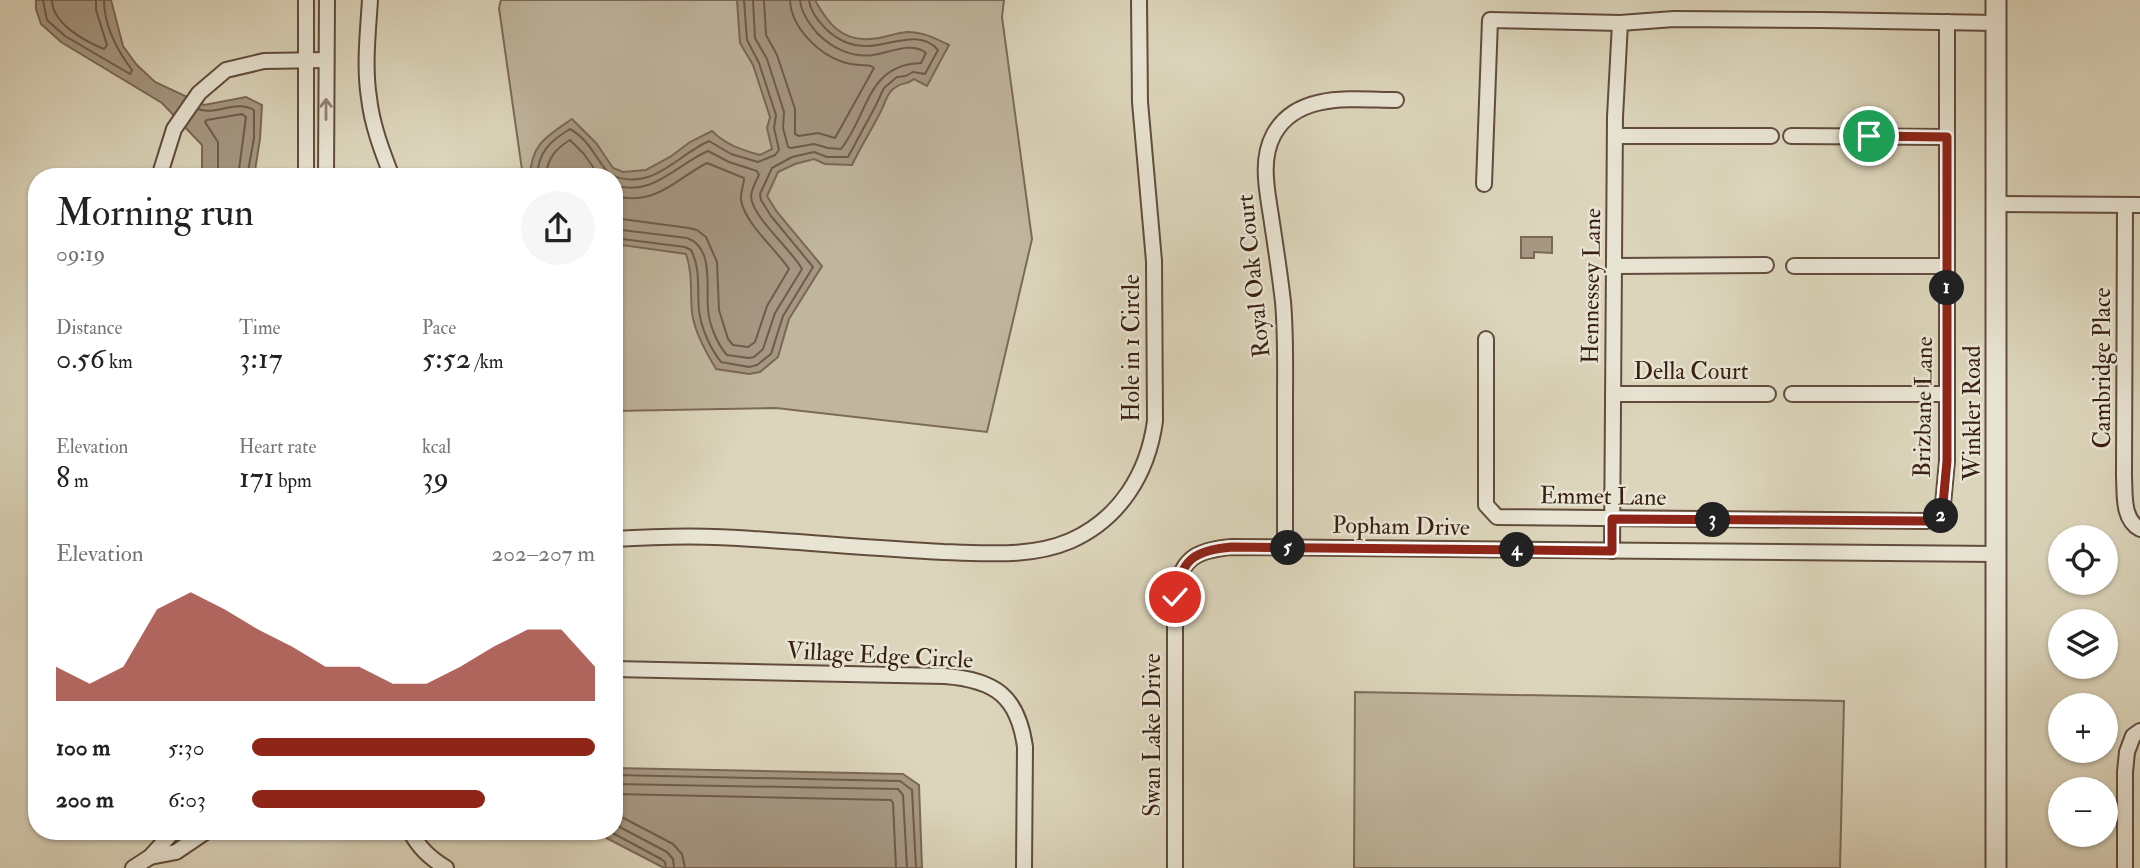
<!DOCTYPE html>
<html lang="en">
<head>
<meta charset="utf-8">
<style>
	body { margin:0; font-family:"IM FELL Double Pica",serif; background:#f6f6f6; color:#222; height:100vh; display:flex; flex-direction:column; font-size:26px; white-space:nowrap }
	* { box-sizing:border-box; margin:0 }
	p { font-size:23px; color:#767676 }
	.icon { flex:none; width:38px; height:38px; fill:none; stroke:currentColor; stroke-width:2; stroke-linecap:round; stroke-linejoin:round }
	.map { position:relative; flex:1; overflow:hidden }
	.drawer { position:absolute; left:28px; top:168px; width:595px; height:672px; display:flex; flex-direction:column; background:#fff; border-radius:28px; box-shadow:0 2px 5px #0004 }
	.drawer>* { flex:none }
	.fabs { position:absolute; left:2048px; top:525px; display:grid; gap:14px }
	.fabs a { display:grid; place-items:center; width:70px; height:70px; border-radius:50%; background:#fff; box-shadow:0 2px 5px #0004; font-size:35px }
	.pin { position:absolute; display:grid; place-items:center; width:60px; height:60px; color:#fff; margin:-30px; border:4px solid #fff; border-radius:50%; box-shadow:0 2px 7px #0007 }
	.km { position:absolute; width:35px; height:35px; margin:-18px; border-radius:50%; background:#222; color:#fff; font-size:19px; line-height:35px; text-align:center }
	.round { display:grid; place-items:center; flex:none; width:74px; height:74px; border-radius:37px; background:#f6f6f6 }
	.overview { display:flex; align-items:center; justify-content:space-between; height:119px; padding:0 28px }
	h1 { font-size:38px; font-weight:600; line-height:52px }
	.stats { display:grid; grid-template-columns:repeat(3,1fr); gap:10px; height:119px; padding:7px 28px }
	.stats div { display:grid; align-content:center }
	.stats b { font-size:30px; font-weight:600 }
	.stats small { font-size:19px; font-weight:400 }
	.stats p { font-size:19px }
	.chart { height:196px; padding:14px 28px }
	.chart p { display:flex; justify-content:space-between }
	.chart svg { width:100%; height:126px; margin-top:7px; fill:#8f2418; opacity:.7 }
	ul { padding:0 28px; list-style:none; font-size:23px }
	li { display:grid; grid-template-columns:112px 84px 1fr; align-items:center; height:52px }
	li i { height:18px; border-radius:9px; background:#8f2418 }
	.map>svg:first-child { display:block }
	.green { fill:#c0b69e; stroke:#7c6a58; stroke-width:2 }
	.water { fill:#a59782; stroke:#7a6755; stroke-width:2 }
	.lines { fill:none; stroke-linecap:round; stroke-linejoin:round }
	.shore { stroke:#6f5b4a; stroke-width:2 }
	.minor-casing { stroke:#624c3c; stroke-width:18 }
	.tertiary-casing { stroke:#624c3c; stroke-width:23 }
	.minor { stroke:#e8e4d3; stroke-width:14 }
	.tertiary { stroke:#e8e4d3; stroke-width:19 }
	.oneway { stroke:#908272 }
	.route-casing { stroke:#fff; stroke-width:14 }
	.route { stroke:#8f2418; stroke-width:9 }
	.labels { text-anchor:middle; stroke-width:5; stroke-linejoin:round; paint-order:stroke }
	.street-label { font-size:24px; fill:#391f12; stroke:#e8e4d3 }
</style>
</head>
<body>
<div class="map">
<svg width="2140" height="868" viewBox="0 0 2140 868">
	<rect width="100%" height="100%" fill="#dcd5bb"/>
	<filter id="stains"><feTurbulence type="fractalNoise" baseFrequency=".00286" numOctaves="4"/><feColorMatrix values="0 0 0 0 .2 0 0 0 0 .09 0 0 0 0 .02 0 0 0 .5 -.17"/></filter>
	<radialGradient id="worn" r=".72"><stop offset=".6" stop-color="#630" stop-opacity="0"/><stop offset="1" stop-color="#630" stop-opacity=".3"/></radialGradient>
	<g class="green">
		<path d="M 501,0 L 1004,0 L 1002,17 L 1032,239 L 987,432 L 776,408 L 614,411 L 614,177 L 523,177 L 499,8 Z"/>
		<path d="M 1355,692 L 1844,701 L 1840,868 L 1354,868 Z"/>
	</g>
	<g class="water">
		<path d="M 36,0 L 111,0 L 123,46 L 136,64 L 155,82 L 204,105 L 246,97 L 262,105 L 260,139 L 254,177 L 202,177 L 202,145 L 162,103 L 61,42 L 41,24 L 36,9 Z"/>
		<path d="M 737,0 L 815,0 C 827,22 841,41 869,39 C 882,39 894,33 907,32 C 923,32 935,38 949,45 L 927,86 L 914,79 C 906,86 900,81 891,91 C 886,96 885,104 881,111 C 872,129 861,146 852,165 L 825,164 L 814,159 L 795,164 L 778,172 L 767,196 L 777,212 L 822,266 L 789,319 L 778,357 L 760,372 L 749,374 L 716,369 C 706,352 695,333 692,313 C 690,293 693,274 686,254 L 614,244 L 614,177 L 530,177 C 531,144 547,136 572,119 L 596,143 L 613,168 L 623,172 L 646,170 L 670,157 L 690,142 L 712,131 C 726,145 742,150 760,155 L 772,149 L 767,128 L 770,117 L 753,65 L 740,43 Z"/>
		<path d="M 1521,237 L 1552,237 L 1552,253 L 1534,252 L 1534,258 L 1521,258 Z"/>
		<path d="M 614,768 L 903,774 L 919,785 L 922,868 L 664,868 L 593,831 L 614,831 Z"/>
	</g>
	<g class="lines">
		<g class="shore">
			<path d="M 43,0 L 47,20 L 65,36 L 130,74 L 132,70 C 117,50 104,25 104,0"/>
			<path d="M 52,0 C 52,23 84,41 104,49 L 107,45 L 96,10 L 96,0"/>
			<path d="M 753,0 L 755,38 L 767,59 L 784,112 L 783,128 L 788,147 L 791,148 L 814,144 L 828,148 L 841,149 C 869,114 866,65 921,63 L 926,53 C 911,41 889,53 873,55 C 852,58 832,48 818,34 C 810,25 801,12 800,0"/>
			<path d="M 764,0 L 766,35 L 777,55 L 795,109 L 795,134 L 799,136 L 818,133 L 835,138 L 874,68 L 871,66 C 862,65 851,65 843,62 C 818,54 791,27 790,0"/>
			<path d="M 198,109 C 217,116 235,99 254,110 L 254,138 L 247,177"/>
			<path d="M 218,177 L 218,142 L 205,122 L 207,120 L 242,114 L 246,117 L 238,177"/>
			<path d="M 537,177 C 538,152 550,141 570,129 C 587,138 595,156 606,170 C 615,181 636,181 648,177 C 670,170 688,150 709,141 L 731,154 L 758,162 L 775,155 L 779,150 L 774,128 L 776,115 L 759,63 L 747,40 L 744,0"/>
			<path d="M 546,177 C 547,159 555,149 570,140 L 584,154 L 600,177"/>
			<path d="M 614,185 C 652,198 677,164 708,151 L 729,162 L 757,171 L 759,175 C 756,181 752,188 751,196 C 751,216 792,250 802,269 L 775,313 L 763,349 L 754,357 L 749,358 L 727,355 C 717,344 709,324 708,309 C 706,287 714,247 687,238 L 614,229"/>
			<path d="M 614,196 C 657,206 674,180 707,163 L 744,178 C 744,185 740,192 741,200 C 745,224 776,249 789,269 L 767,306 L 755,342 L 748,347 L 733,345 L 728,339 L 719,310 L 717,262 L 706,237 L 697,230 L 689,228 L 614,218"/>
			<path d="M 614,238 L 685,247 L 691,250 C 701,269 697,289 699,310 C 701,328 710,348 721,362 L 749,367 L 757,365 L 771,354 L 783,316 L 813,267 L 771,216 L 761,200 L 760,194 L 772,168 L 792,157 L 814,152 L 827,157 L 848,157 L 875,107 L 884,88 L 897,77 L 906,76 L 913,72 L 925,74 L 938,50 C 921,29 891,45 870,46 C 853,47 837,40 825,28 C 818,21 810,10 809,0"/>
			<path d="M 614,775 L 900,781 L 912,790 L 916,868"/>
			<path d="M 614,784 L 898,789 L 903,795 L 907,868"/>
			<path d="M 614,794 L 891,800 L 893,803 L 896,868"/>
			<path d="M 614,813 L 673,844 L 682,854 L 685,868"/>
			<path d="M 614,824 L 667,852 L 673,859 L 674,868"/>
			<path d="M 609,831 L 661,859 L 665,862 L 666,868"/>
		</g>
		<g class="minor-casing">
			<g id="minor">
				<path d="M 306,0 L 306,177"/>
				<path d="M 370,0 C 368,32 364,66 369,98 C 372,125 382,151 392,177"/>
				<path d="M 1615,136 L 1771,136"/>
				<path d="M 1791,136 L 1947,137"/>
				<path d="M 159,177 L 174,129 L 199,93 L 226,70 L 264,61 L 326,60"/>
				<path d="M 326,177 L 327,0"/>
				<path d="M 1484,184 L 1490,20 L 1620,23 L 1674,19 L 1822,20 L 1996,23"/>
				<path d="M 1996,204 L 2140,205"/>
				<path d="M 2125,205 L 2124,476 C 2125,494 2122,519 2140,529"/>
				<path d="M 1614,266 L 1766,265"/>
				<path d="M 1794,266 L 1947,266"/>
				<path d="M 1486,339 L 1486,505 L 1497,517 L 1926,521 L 1942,515 L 1947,461 L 1947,22"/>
				<path d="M 1613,394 L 1768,394"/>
				<path d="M 1792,394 L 1947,394"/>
				<path d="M 614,539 C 660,536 707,535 753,539 C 816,543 880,549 944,552 C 985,553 1030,558 1070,541 C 1120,519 1148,473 1155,421 L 1154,261 L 1140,102 L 1139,0"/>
				<path d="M 1285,548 C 1285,499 1285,451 1285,403 C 1285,370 1286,336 1283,302 C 1280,276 1276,249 1272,223 C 1268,194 1259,161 1274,134 C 1298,91 1355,100 1396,100"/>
				<path d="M 1612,551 L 1615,117 L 1620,23"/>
				<path d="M 614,669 L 945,676 C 995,680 1018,696 1025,747 L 1024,868"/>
				<path d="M 410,831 C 419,848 430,858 446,868"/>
				<path d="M 150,857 L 176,852 L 207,831"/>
				<path d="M 133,868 L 150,857 L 170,835 L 175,831"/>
				<path d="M 1175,868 L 1175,597 C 1180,559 1195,550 1232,547 L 1996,554"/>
				<path d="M 2125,868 L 2125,772 L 2127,752 L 2133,736 L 2140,731"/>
			</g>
		</g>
		<g class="tertiary-casing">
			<path id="tertiary" d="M 1996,868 L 1996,0"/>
		</g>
		<use href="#minor" class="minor"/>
		<use href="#tertiary" class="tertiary"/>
	</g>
	<defs><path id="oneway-shaft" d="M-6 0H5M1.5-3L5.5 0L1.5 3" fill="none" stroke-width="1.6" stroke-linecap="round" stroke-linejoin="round" transform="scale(1.75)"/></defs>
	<use class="oneway" href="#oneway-shaft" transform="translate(326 109) rotate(-90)"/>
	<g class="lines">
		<g class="route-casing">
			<path id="route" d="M 1175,597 C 1181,559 1195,550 1232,547 L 1612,551 L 1612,519 L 1926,521 L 1942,515 L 1947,461 L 1947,137 L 1869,136"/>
		</g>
		<use href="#route" class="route"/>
	</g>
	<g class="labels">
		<g class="street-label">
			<text transform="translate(1253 276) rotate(-96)" y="8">Royal Oak Court</text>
			<text transform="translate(1591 286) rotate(-89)" y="8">Hennessey Lane</text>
			<text transform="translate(1131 348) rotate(-90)" y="8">Hole in 1 Circle</text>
			<text transform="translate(2102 368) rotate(-90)" y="8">Cambridge Place</text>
			<text x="1691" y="379">Della Court</text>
			<text transform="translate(1923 407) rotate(-89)" y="8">Brizbane Lane</text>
			<text transform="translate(1972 413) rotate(-90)" y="8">Winkler Road</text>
			<text transform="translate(1603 496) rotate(1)" y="8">Emmet Lane</text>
			<text transform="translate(1401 526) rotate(1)" y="8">Popham Drive</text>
			<text transform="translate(880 655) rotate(3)" y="8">Village Edge Circle</text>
			<text transform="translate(1152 735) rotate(-90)" y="8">Swan Lake Drive</text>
		</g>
	</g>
	<rect width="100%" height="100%" filter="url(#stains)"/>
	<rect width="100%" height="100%" fill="url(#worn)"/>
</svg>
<div class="fabs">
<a><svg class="icon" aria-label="locate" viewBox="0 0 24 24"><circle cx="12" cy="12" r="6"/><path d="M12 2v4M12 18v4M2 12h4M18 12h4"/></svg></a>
<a><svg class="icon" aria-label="layers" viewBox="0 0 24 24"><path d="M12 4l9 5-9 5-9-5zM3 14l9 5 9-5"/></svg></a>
<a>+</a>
<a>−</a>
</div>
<div class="pin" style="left:1869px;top:136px;background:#1e9e55"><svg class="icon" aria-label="arrive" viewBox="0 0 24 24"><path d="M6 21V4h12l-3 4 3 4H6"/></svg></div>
<div class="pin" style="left:1175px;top:597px;background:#d93025"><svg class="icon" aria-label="check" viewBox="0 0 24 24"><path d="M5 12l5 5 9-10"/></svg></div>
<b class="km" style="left:1947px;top:288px">1</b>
<b class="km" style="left:1941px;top:516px">2</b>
<b class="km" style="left:1713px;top:520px">3</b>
<b class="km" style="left:1517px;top:550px">4</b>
<b class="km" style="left:1288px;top:548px">5</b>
<section class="drawer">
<div class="overview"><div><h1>Morning run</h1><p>09:19</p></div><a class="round"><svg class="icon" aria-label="share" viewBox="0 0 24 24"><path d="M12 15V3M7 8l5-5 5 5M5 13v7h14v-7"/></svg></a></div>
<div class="stats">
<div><p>Distance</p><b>0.56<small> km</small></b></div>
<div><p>Time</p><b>3:17</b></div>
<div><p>Pace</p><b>5:52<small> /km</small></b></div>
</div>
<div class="stats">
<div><p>Elevation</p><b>8<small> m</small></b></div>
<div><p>Heart rate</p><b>171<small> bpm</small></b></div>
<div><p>kcal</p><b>39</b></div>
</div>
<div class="chart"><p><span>Elevation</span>202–207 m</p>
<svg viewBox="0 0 160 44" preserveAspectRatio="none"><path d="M0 44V32L10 38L20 32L30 12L40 6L50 12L60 19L70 25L80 32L90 32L100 38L110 38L120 32L130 25L140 19L150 19L160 32V44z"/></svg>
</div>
<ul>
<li><b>100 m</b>5:30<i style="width:100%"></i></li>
<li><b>200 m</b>6:03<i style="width:68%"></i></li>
</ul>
</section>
</div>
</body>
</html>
